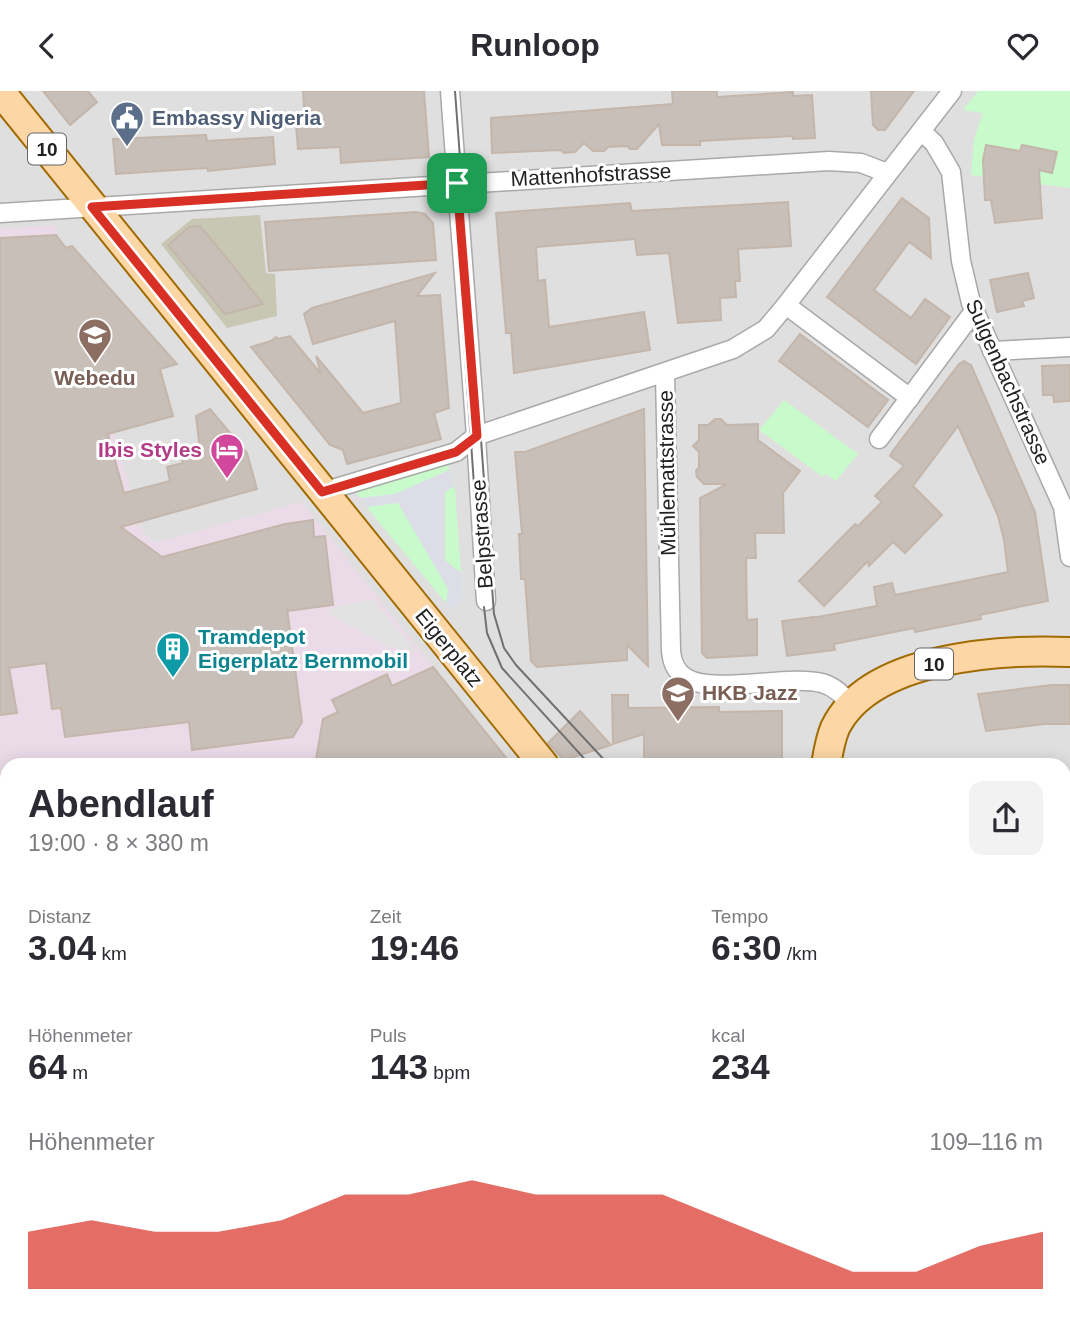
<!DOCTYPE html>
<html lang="de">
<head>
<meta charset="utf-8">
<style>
	body { margin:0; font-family:Helvetica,sans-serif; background:#f2f2f3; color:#2b2b33; height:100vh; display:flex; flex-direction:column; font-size:26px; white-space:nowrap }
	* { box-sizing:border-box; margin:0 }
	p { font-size:23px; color:#7c7c81 }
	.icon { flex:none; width:38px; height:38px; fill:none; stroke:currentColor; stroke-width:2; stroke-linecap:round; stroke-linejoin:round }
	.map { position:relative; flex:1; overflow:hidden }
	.drawer { position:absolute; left:0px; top:667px; width:1071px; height:569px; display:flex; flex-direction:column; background:#fff; border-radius:21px 21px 0 0; box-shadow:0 4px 18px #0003 }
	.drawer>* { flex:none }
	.pin { position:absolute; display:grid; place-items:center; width:60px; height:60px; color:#fff; margin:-30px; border-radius:14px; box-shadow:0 4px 10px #0006 }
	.round { display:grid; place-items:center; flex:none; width:74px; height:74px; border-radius:14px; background:#f2f2f3 }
	.head { display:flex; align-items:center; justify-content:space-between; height:119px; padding:0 28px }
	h1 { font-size:38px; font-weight:700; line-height:52px }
	.metrics { display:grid; grid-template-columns:repeat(3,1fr); gap:10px; height:119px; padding:7px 28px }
	.metrics div { display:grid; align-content:center }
	.metrics b { font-size:35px; font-weight:700 }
	.metrics small { font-size:19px; font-weight:400 }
	.metrics p { font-size:19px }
	.chart { height:196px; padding:14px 28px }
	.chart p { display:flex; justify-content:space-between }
	.chart svg { width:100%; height:126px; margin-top:7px; fill:#d93025; opacity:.7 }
	header { display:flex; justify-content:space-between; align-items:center; height:91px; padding:0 28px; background:#fff; font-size:32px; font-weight:700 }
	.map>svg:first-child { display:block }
	.residential { fill:#e0dfdf; fill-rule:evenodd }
	.industrial { fill:#ebdbe8 }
	.construction { fill:#c7c7b4 }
	.park { fill:#c8facc }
	.parking { fill:#e2e2e2 }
	.plaza { fill:#dddde8 }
	.building { fill:#c7bfb8; stroke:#c4b6ab; stroke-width:2 }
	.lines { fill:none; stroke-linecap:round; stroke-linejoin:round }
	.minor-casing { stroke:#a9a9a9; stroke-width:21 }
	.secondary-casing { stroke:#707d05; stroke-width:28 }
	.primary-casing { stroke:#a06b00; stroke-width:32 }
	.minor { stroke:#fff; stroke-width:18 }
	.secondary { stroke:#f7fabf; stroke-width:24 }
	.primary { stroke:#fcd6a4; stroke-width:28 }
	.tram { stroke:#707070; stroke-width:2 }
	.route-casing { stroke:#fff; stroke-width:14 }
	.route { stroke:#d93025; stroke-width:9 }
	.labels { text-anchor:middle; stroke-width:6; stroke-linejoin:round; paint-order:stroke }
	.shield { fill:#fff; stroke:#646464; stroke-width:2 }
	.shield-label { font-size:19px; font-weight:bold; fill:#222 }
	.service-label { font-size:21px; font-weight:bold; fill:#4e5e75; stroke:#fff; text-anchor:start }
	.street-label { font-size:21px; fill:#222; stroke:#fff }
	.education-label { font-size:21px; font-weight:bold; fill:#785e54; stroke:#fff }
	.hotel-label { font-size:21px; font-weight:bold; fill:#b23c85; stroke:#fff; text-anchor:end }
	.culture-label { font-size:21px; font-weight:bold; fill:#0d838f; stroke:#fff; text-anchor:start }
</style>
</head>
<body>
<header><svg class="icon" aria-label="back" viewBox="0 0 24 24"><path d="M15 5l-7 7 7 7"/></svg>Runloop<svg class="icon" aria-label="heart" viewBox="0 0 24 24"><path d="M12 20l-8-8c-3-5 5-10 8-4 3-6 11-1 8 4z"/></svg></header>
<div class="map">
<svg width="1070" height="1235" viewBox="0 0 1070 1235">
	<rect width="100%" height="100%" fill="#f2efe9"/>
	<path class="residential" d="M 0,0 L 1070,0 L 1070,1235 L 0,1235 ZM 7,674 L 1064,674 L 1064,1228 L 7,1228 Z"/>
	<path class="industrial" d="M 55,134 L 143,443 L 155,452 L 301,411 L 433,576 L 322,627 L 314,674 L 102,674 L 69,670 L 62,674 L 7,674 L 7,717 L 0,716 L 0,138 Z"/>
	<path class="construction" d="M 260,124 L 266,182 L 275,183 L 277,225 L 227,237 L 161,153 L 192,128 Z"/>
	<g class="park">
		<path d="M 978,0 L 1070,0 L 1070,97 L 971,84 L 974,48 L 983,22 L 963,19 Z"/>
		<path d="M 784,309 L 858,363 L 836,390 L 826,383 L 823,386 L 759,339 Z"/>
		<path d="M 447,371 L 455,399 L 463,509 L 451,518 L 364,413 L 353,396 Z"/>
	</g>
	<path class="parking" d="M 373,508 L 416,560 L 388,556 L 329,523 L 329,517 Z"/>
	<path class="plaza" d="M 449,379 L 454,395 L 445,401 L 445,469 L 461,482 L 463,509 L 451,518 L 446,513 L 448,498 L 398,412 L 366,416 L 359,407 L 395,403 Z"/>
	<g class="building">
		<path d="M 43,0 L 88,0 L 97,11 L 70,34 Z"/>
		<path d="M 303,0 L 424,0 L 429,66 L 341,72 L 340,56 L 298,58 L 296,35 L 305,34 Z"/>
		<path d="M 672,0 L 717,0 L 717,6 L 793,1 L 793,5 L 812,4 L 815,47 L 793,48 L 793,45 L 700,50 L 700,54 L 662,54 L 659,33 L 637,58 L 630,58 L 627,55 L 608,56 L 604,60 L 593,60 L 584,52 L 575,61 L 564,62 L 561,59 L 492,62 L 491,27 L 673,13 Z"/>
		<path d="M 871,0 L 914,0 L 885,39 L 878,39 L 873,34 Z"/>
		<path d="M 206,44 L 207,50 L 273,46 L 275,73 L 208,80 L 207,77 L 116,83 L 113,48 Z"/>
		<path d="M 986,54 L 1020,60 L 1022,54 L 1057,61 L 1052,82 L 1039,79 L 1042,127 L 995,132 L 991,109 L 985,109 L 983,69 Z"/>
		<path d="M 902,107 L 929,127 L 931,167 L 909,151 L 874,199 L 911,227 L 925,208 L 950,226 L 916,273 L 827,206 Z"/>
		<path d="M 788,111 L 791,155 L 738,158 L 740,190 L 735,190 L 736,206 L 720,207 L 721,229 L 678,232 L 669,162 L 637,164 L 635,148 L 536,156 L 538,190 L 545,189 L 549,236 L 644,221 L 650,259 L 514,282 L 511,242 L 506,242 L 496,122 L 630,112 L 632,120 Z"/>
		<path d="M 416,121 L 425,123 L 433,132 L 436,169 L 269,180 L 265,131 Z"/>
		<path d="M 200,135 L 229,170 L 263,213 L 225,223 L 168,154 L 189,136 Z"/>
		<path d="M 56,144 L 66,157 L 72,155 L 177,273 L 160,278 L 173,325 L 108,343 L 124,402 L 170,390 L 167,376 L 183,372 L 181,364 L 200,359 L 196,325 L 210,318 L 247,362 L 257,398 L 121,436 L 162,466 L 285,433 L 313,429 L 314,446 L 325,445 L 333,514 L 288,520 L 287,517 L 302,631 L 293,646 L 192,659 L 189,631 L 65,646 L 61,617 L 52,618 L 46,572 L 9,577 L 17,622 L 0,624 L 0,147 Z"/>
		<path d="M 435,182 L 417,205 L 440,204 L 449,317 L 434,322 L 441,348 L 347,373 L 343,359 L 330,354 L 251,256 L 271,250 L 276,246 L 278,248 L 290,245 L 321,283 L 316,265 L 363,322 L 401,312 L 395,230 L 313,253 L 304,223 L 312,217 Z"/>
		<path d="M 1028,182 L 1034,207 L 1022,210 L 1024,215 L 997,221 L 990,189 Z"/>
		<path d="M 800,243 L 888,309 L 868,336 L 779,270 Z"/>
		<path d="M 964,270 L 971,274 L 1035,421 L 1048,510 L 980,524 L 981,528 L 915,541 L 914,537 L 834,553 L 835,559 L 787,565 L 782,530 L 813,526 L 812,527 L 877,515 L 874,496 L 892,492 L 895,504 L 1008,481 L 1004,449 L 998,425 L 958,335 L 913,395 L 942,424 L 905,462 L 893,451 L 869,475 L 868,470 L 824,515 L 799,490 L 855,433 L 858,435 L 882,411 L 875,405 L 904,375 L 890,365 L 892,361 L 959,273 Z"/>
		<path d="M 1070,274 L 1070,310 L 1054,311 L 1053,304 L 1043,304 L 1042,275 Z"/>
		<path d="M 644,318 L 648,575 L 627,554 L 627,569 L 537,576 L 531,570 L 525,488 L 521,488 L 519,443 L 522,443 L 515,361 L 525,361 Z"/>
		<path d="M 715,328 L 721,328 L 727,334 L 758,333 L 758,349 L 800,380 L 783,402 L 784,442 L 755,442 L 756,467 L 746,467 L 747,529 L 757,528 L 757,564 L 707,567 L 702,562 L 700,407 L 727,393 L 704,393 L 697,386 L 696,380 L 699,376 L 699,361 L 693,355 L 699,349 L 699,334 L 708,334 Z"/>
		<path d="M 433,576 L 512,674 L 315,674 L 323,628 L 338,621 L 332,609 L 387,583 L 392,595 Z"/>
		<path d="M 1052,594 L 1070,594 L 1070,633 L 1044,633 L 986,640 L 978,603 Z"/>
		<path d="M 612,604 L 628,604 L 628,617 L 719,616 L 719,621 L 782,620 L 782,674 L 644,674 L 644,643 L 613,653 Z"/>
		<path d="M 580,620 L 611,654 L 564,669 L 548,652 Z"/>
	</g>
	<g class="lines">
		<g class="minor-casing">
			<g id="minor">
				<path d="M 450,0 L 476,345 L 486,510"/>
				<path d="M 921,40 L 934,52 L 951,81 L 961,170 L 971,212 L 1063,416 L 1070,466"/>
				<path d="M 0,122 L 829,70 L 861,72 L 887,82"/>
				<path d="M 786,214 L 910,307"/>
				<path d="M 992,260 L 1070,256"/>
				<path d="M 665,283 L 671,560 C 672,572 676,581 686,587 C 715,604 788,583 822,592 C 836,596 843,605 852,615"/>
				<path d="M 879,348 L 974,220"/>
				<path d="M 322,401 L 456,361 L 476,345 L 733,258 L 766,238 L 786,214 L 952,0"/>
				<path d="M 0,730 L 7,731"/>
				<path d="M 0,980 L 6,950"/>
				<path d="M 0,1172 L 7,1174"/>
				<path d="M 257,1228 L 287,1235"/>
				<path d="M 841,1228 L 965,1235"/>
				<path d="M 81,1235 L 82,1228"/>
				<path d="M 664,1235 L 666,1228"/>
			</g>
		</g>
		<g class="secondary-casing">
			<g id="secondary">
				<path d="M 1064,1105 L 1070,1111"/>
				<path d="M 515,1235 L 518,1228"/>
			</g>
		</g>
		<g class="primary-casing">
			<g id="primary">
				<path d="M 0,0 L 544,674"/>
				<path d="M 826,674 C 828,662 830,649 835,637 C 870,565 1002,558 1070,561"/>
			</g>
		</g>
		<use href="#minor" class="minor"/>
		<use href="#secondary" class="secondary"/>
		<use href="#primary" class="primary"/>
		<g class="tram">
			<path d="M 455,0 L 494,523 L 504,557 L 516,574 L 609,674"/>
			<path d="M 462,223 L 475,408"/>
			<path d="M 484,516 L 487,542 L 502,577 L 590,674"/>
			<path d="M 1064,1098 L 1070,1104"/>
			<path d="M 1064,1112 L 1070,1118"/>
		</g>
	</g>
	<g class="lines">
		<g class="route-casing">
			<path id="route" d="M 457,92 L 477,345 L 456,361 L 322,401 L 92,116 Z"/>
		</g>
		<use href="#route" class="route"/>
	</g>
	<defs>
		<g id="civic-pin" transform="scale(1.75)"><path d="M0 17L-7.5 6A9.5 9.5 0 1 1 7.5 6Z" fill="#5c6f8a" stroke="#fff"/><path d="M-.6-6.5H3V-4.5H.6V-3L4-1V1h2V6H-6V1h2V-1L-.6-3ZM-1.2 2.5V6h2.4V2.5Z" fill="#fff"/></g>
		<g id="school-pin" transform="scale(1.75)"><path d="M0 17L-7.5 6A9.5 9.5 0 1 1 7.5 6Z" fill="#8d6e63" stroke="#fff"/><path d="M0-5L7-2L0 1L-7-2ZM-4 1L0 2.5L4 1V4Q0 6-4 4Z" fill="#fff"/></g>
		<g id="hotel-pin" transform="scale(1.75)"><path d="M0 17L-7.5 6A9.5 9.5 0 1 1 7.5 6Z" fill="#d1479c" stroke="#fff"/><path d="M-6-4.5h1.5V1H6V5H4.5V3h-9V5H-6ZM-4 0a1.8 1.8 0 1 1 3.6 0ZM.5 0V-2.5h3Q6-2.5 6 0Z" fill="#fff"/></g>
		<g id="building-pin" transform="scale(1.75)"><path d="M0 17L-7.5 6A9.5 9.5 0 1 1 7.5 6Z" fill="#0f9aa8" stroke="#fff"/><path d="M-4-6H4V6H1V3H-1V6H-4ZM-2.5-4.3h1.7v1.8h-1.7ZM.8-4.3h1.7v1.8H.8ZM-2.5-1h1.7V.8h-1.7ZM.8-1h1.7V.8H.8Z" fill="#fff"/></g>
		<g id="university-pin" transform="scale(1.75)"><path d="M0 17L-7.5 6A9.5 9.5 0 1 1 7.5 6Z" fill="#8d6e63" stroke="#fff"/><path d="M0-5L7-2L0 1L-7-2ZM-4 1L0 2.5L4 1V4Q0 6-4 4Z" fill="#fff"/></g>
	</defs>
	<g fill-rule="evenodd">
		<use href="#civic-pin" x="127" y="27"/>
		<use href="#school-pin" x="95" y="244"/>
		<use href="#hotel-pin" x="227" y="359"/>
		<use href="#building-pin" x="173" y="558"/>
		<use href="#university-pin" x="678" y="602"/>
	</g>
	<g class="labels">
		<g class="shield">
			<rect x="28" y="42.5" width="38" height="31" rx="5"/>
			<rect x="915" y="557.5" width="38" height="31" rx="5"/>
		</g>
		<g class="shield-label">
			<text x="47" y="65">10</text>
			<text x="934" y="580">10</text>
		</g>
		<g class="service-label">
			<text x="152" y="34">Embassy Nigeria</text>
		</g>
		<g class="street-label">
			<text transform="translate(591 84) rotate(-3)" y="7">Mattenhofstrasse</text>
			<text transform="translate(1008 291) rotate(66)" y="7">Sulgenbachstrasse</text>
			<text transform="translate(667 382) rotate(-91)" y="7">Mühlemattstrasse</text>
			<text transform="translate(482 443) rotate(-94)" y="7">Belpstrasse</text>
			<text transform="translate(449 557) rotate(51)" y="7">Eigerplatz</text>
		</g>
		<g class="education-label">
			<text x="95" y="294">Webedu</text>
			<text x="702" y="609" text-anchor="start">HKB Jazz</text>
		</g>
		<g class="hotel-label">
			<text x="202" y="366">Ibis Styles</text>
		</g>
		<g class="culture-label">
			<text x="198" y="553">Tramdepot<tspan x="198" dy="24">Eigerplatz Bernmobil</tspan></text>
		</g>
	</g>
</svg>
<div class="pin" style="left:457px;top:92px;background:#1e9e55"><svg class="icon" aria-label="arrive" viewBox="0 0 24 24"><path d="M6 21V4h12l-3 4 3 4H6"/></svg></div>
<section class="drawer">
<div class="head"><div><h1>Abendlauf</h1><p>19:00 · 8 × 380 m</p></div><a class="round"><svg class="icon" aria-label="share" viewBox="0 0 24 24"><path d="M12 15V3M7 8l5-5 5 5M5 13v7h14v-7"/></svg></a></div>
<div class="metrics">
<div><p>Distanz</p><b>3.04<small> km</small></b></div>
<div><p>Zeit</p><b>19:46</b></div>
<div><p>Tempo</p><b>6:30<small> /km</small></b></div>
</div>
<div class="metrics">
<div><p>Höhenmeter</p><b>64<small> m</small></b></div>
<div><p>Puls</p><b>143<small> bpm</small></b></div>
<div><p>kcal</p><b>234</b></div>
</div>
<div class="chart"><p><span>Höhenmeter</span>109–116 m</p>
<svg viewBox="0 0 160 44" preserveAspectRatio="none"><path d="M0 44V24L10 20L20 24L30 24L40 20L50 11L60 11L70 6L80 11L90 11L100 11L110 20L120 29L130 38L140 38L150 29L160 24V44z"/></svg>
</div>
</section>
</div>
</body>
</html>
